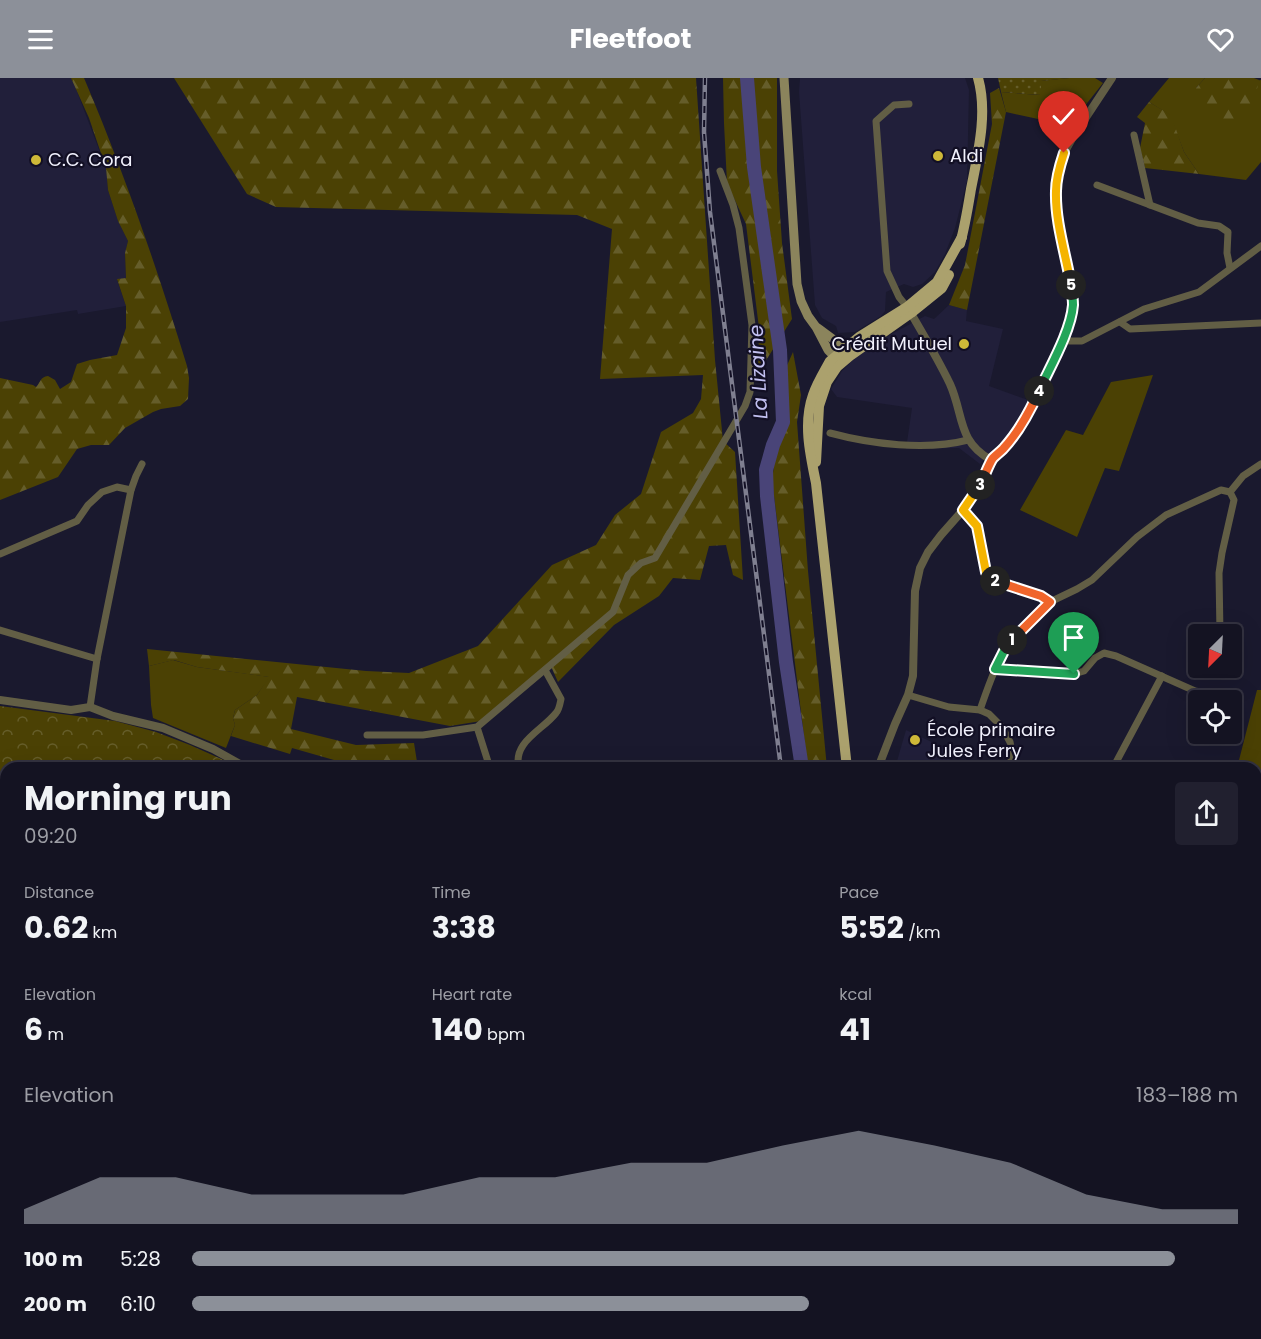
<!DOCTYPE html>
<html lang="en">
<head>
<meta charset="utf-8">
<style>
	body { margin:0; font-family:Poppins,sans-serif; background:#21202f; color:#f1f3f6; height:100vh; display:flex; flex-direction:column; font-size:22px; white-space:nowrap }
	* { box-sizing:border-box; margin:0 }
	p { font-size:20px; color:#9d9ea5 }
	.icon { flex:none; width:33px; height:33px; fill:none; stroke:currentColor; stroke-width:2; stroke-linecap:round; stroke-linejoin:round }
	.map { position:relative; flex:1; overflow:hidden }
	.sheet { position:absolute; left:0px; top:684px; width:1262px; height:578px; display:flex; flex-direction:column; background:#141322; border-radius:18px 18px 0 0; box-shadow:0 6px 24px #0002,0 0 0 2px #333240 }
	.sheet>* { flex:none }
	.needle { width:39px; rotate:204deg }
	.fabs { position:absolute; left:1188px; top:546px; display:grid; gap:12px }
	.fabs a { display:grid; place-items:center; width:54px; height:54px; border-radius:6px; background:#141322; box-shadow:0 6px 24px #0002,0 0 0 2px #333240; font-size:30px }
	.pin { position:absolute; display:grid; place-items:center; width:51px; height:51px; color:#fff; margin:-62px -26px; border-radius:50% 50% 50% 0; rotate:-45deg; box-shadow:0 0 6px #0007 }
	.pin .icon { rotate:45deg }
	.km { position:absolute; width:30px; height:30px; margin:-15px; border-radius:50%; background:#222; color:#fff; font-size:16px; line-height:30px; text-align:center }
	.round { display:grid; place-items:center; flex:none; width:63px; height:63px; border-radius:6px; background:#21202f }
	.overview { display:flex; align-items:center; justify-content:space-between; height:102px; padding:0 24px }
	h1 { font-size:33px; font-weight:700; line-height:45px }
	.figures { display:grid; grid-template-columns:repeat(3,1fr); gap:9px; height:102px; padding:6px 24px }
	.figures div { display:grid; align-content:center }
	.figures b { font-size:30px; font-weight:700 }
	.figures small { font-size:16px; font-weight:400 }
	.figures p { font-size:16px }
	.chart { height:168px; padding:12px 24px }
	.chart p { display:flex; justify-content:space-between }
	.chart svg { width:100%; height:108px; margin-top:6px; fill:#8c9099; opacity:.7 }
	ul { padding:0 24px; list-style:none; font-size:20px }
	li { display:grid; grid-template-columns:96px 72px 1fr; align-items:center; height:45px }
	li i { height:15px; border-radius:8px; background:#8c9099 }
	header { display:flex; justify-content:space-between; align-items:center; height:78px; padding:0 24px; background:#8c9099; color:#fff; font-size:27px; font-weight:700 }
	.map>svg:first-child { display:block }
	.built { fill:#211f3a }
	.industrial { fill:url(#industrial-grid) }
	.grass { fill:#4b4104 }
	.forest { fill:url(#forest-firs) }
	.park { fill:url(#park-crowns) }
	.garden { fill:url(#garden-dots) }
	.lines { fill:none; stroke-linecap:round; stroke-linejoin:round }
	.river { stroke:#494478; stroke-width:14 }
	.minor { stroke:#625e45; stroke-width:7 }
	.tertiary { stroke:#625e45; stroke-width:8 }
	.secondary { stroke:#8b845c; stroke-width:9 }
	.primary { stroke:#aba16d; stroke-width:10 }
	.rail-casing { stroke:#7f7f90; stroke-width:4.5 }
	.rail { stroke:#120f24; stroke-width:2; stroke-dasharray:7; stroke-linecap:butt }
	.split-1-casing { stroke:#fff; stroke-width:12 }
	.split-2-casing { stroke:#fff; stroke-width:12 }
	.split-3-casing { stroke:#fff; stroke-width:12 }
	.split-4-casing { stroke:#fff; stroke-width:12 }
	.split-5-casing { stroke:#fff; stroke-width:12 }
	.split-6-casing { stroke:#fff; stroke-width:12 }
	.split-1 { stroke:#22a559; stroke-width:8 }
	.split-2 { stroke:#f0652b; stroke-width:8 }
	.split-3 { stroke:#f5b400; stroke-width:8 }
	.split-4 { stroke:#f0652b; stroke-width:8 }
	.split-5 { stroke:#22a559; stroke-width:8 }
	.split-6 { stroke:#f5b400; stroke-width:8 }
	.poi-dot { fill:#ceb838; stroke:#120f24; stroke-width:2 }
	.labels { text-anchor:middle; stroke-width:4.5; stroke-linejoin:round; paint-order:stroke }
	.poi-label { font-size:18px; fill:#f1f1fd; stroke:#120f24; text-anchor:start }
	.water-label { font-size:20px; font-style:italic; fill:#c2c0f1; stroke:#120f24 }
</style>
</head>
<body>
<header><svg class="icon" aria-label="menu" viewBox="0 0 24 24"><path d="M4 6h16M4 12h16M4 18h16"/></svg>Fleetfoot<svg class="icon" aria-label="heart" viewBox="0 0 24 24"><path d="M12 20l-8-8c-3-5 5-10 8-4 3-6 11-1 8 4z"/></svg></header>
<div class="map">
<svg width="1261" height="1261" viewBox="0 0 1261 1261">
	<defs>
		<pattern id="industrial-grid" width="8" height="8" patternUnits="userSpaceOnUse" patternTransform="scale(1.5)"><rect width="8" height="8" fill="#211f3a"/><path d="M0 4h8M4 0v8" fill="none" stroke="#424057"/></pattern>
		<pattern id="forest-firs" width="22" height="20" patternUnits="userSpaceOnUse" patternTransform="scale(1.5)"><rect width="22" height="20" fill="#4b4104"/><path d="M5 1l3.5 6h-7zM16 11l3.5 6h-7z" fill="#655d2a"/></pattern>
		<pattern id="park-crowns" width="20" height="18" patternUnits="userSpaceOnUse" patternTransform="scale(1.5)"><rect width="20" height="18" fill="#4b4104"/><path d="M2 6a3 3 0 1 1 6 0M12 15a3 3 0 1 1 6 0" fill="none" stroke="#655d2a"/></pattern>
		<pattern id="garden-dots" width="8" height="8" patternUnits="userSpaceOnUse" patternTransform="scale(1.5)"><rect width="8" height="8" fill="#4b4104"/><path d="M2 2h.1M6 6h.1" fill="none" stroke="#655d2a" stroke-width="1.8" stroke-linecap="round"/></pattern>
	</defs>
	<rect width="100%" height="100%" fill="#1a192e"/>
	<g class="built">
		<path d="M 0,0 L 71,0 L 73,3 L 106,90 L 108,112 L 118,143 L 128,163 L 125,175 L 126,200 L 117,202 L 126,228 L 78,236 L 77,232 L 0,244 Z"/>
		<path d="M 800,0 L 965,0 L 969,12 L 967,103 L 955,150 L 945,176 L 935,194 L 922,206 L 913,209 L 904,206 L 886,214 L 885,233 L 881,238 L 855,254 L 838,255 L 836,248 L 822,240 L 815,227 L 799,14 Z"/>
		<path d="M 949,227 L 967,232 L 966,243 L 1003,251 L 989,308 L 1028,322 L 1008,358 L 994,370 L 980,386 L 959,370 L 906,371 L 912,330 L 837,319 L 831,311 L 842,293 L 859,276 L 890,257 L 925,238 L 934,241 Z"/>
		<path d="M 906,652 L 953,674 L 948,690 L 895,690 Z"/>
		<path d="M 0,762 L 6,764 L 6,804 L 3,803 L 4,800 L 0,799 Z"/>
	</g>
	<path class="industrial" d="M 1165,1256 L 1216,1256 L 1217,1261 L 1165,1261 Z"/>
	<g class="grass">
		<path d="M 1069,0 L 1095,0 L 1103,5 L 1088,24 L 1038,30 L 1038,41 L 1006,34 L 1001,14 L 1040,17 L 1040,3 Z"/>
		<path d="M 1169,0 L 1205,0 L 1196,10 L 1261,2 L 1261,84 L 1246,102 L 1199,96 L 1184,74 L 1170,37 L 1149,24 Z"/>
		<path d="M 1153,297 L 1119,393 L 1105,390 L 1077,459 L 1020,432 L 1066,352 L 1083,357 L 1111,304 Z"/>
		<path d="M 173,582 L 197,589 L 270,599 L 257,617 L 235,632 L 233,640 L 235,647 L 226,670 L 153,640 L 151,627 L 149,588 Z"/>
		<path d="M 1257,612 L 1261,612 L 1261,756 L 1256,753 L 1256,690 L 1237,690 Z"/>
		<path d="M 0,819 L 6,820 L 6,862 L 0,861 Z"/>
		<path d="M 832,1256 L 1002,1256 L 1005,1261 L 832,1261 Z"/>
	</g>
	<g class="forest">
		<path d="M 71,0 L 84,0 C 124,94 157,190 187,288 L 189,300 L 188,321 L 180,328 L 161,331 L 153,334 L 125,350 L 109,367 L 91,367 L 77,371 L 58,399 L 0,422 L 0,300 L 33,307 L 36,309 C 41,304 40,299 48,298 L 55,302 L 60,311 L 71,304 L 77,286 L 90,282 L 117,277 L 126,250 L 126,228 L 117,201 L 126,200 L 125,175 L 128,163 L 118,143 L 108,112 L 106,90 L 89,40 Z"/>
		<path d="M 174,0 L 696,0 L 715,282 L 723,363 L 735,374 L 743,502 L 733,497 L 726,467 L 709,468 L 700,502 L 673,500 L 659,518 L 614,547 L 558,604 L 550,586 L 481,643 L 450,648 L 297,619 L 291,651 L 356,667 L 414,665 L 417,684 L 420,690 L 362,690 L 292,670 L 290,676 L 231,658 L 235,647 L 233,640 L 235,632 L 257,617 L 269,599 L 197,589 L 174,582 L 149,588 L 147,571 L 366,593 L 409,595 L 478,568 L 552,487 L 596,467 L 615,437 L 641,416 L 661,354 L 693,335 L 701,321 L 703,297 L 600,301 L 612,151 L 577,137 L 276,129 L 247,116 Z"/>
		<path d="M 723,0 L 777,0 L 777,93 L 782,165 L 792,241 L 758,295 L 759,250 L 746,146 L 727,105 L 724,45 Z"/>
		<path d="M 1205,0 L 1254,0 L 1259,2 L 1251,38 L 1232,49 L 1199,28 L 1196,10 Z"/>
		<path d="M 999,10 L 1006,34 L 967,232 L 949,227 L 965,187 L 992,46 L 990,15 Z"/>
		<path d="M 1149,24 L 1171,37 L 1184,74 L 1199,96 L 1145,90 L 1140,70 L 1145,45 L 1137,39 Z"/>
		<path d="M 793,274 L 801,317 L 797,344 L 808,493 L 827,690 L 808,690 L 772,402 L 775,381 L 785,352 L 788,334 L 785,292 Z"/>
	</g>
	<path class="park" d="M 0,628 L 115,643 L 156,654 L 190,667 L 228,684 L 236,690 L 6,690 L 6,709 L 0,707 Z"/>
	<g class="garden">
		<path d="M 998,0 L 1069,0 L 1041,3 L 1041,17 L 1001,14 Z"/>
		<path d="M 1088,24 L 1070,47 L 1038,41 L 1038,30 Z"/>
	</g>
	<g class="lines">
		<g class="river">
			<path d="M 747,0 L 754,89 L 780,272 L 783,344 L 773,367 L 766,392 L 767,418 L 786,584 L 802,690"/>
			<path d="M 859,1256 L 861,1261"/>
		</g>
		<g class="minor">
			<path d="M 1134,57 L 1150,127"/>
			<path d="M 1097,107 L 1198,145 L 1219,148 L 1228,154 L 1227,175 L 1230,190"/>
			<path d="M 907,229 L 899,219 L 887,193 L 876,43 L 894,27 L 909,26"/>
			<path d="M 1120,244 L 1130,251 L 1261,245"/>
			<path d="M 1063,262 L 1070,263 L 1082,263 L 1144,231 L 1199,214 L 1261,168"/>
			<path d="M 830,355 C 871,366 926,373 968,362"/>
			<path d="M 963,432 L 977,448 L 986,494 L 995,503 L 1041,518 L 1050,524 L 1077,511 L 1092,502 L 1137,459 L 1166,437 L 1221,412 L 1230,414 L 1243,398 L 1261,386"/>
			<path d="M 0,476 L 77,443 L 88,427 L 102,414 L 117,409 L 131,412"/>
			<path d="M 0,552 L 97,581"/>
			<path d="M 1220,556 L 1219,495 L 1222,475 L 1234,422 L 1230,414"/>
			<path d="M 1220,590 L 1220,591"/>
			<path d="M 995,591 L 1074,596 L 1084,593 L 1095,580 L 1104,575 L 1116,578 L 1195,613 L 1213,617 L 1223,622"/>
			<path d="M 908,617 L 949,629 L 980,632 L 989,636 L 1002,649 L 1010,664 L 1012,674 L 1010,690"/>
			<path d="M 90,629 L 97,581 L 131,412 L 136,398 L 142,386"/>
			<path d="M 980,632 C 987,612 994,590 1005,571 C 1016,553 1034,539 1050,524"/>
			<path d="M 477,649 L 490,690"/>
			<path d="M 367,657 L 423,657 L 477,649 L 613,534 L 628,497 L 641,485 L 655,480 L 745,328 L 750,314 L 752,247 L 739,150 L 733,127 L 720,93"/>
			<path d="M 519,690 C 512,664 543,652 556,635 C 559,632 560,626 561,621 L 545,592"/>
			<path d="M 1113,690 L 1162,598"/>
			<path d="M 1256,788 L 1261,791"/>
			<path d="M 0,815 L 6,816"/>
			<path d="M 1256,835 L 1261,839"/>
			<path d="M 0,863 L 6,865"/>
			<path d="M 1256,961 L 1261,957"/>
			<path d="M 0,978 L 6,979"/>
			<path d="M 112,1256 L 113,1261"/>
			<path d="M 159,1256 L 159,1261"/>
			<path d="M 298,1256 L 298,1261"/>
			<path d="M 715,1256 L 721,1261"/>
			<path d="M 785,1256 L 787,1261"/>
			<path d="M 740,1261 L 760,1256"/>
		</g>
		<g class="tertiary">
			<path d="M 909,232 C 923,256 938,281 950,306 C 964,337 957,363 991,382"/>
			<path d="M 0,622 L 71,632 L 90,629 L 113,638 L 163,650 L 213,671 L 247,690"/>
			<path d="M 878,690 L 895,646 L 908,617 L 913,598 L 915,513 L 920,490 L 928,474 L 941,457 L 963,432 L 979,409 L 988,393 L 991,382 L 1003,370 L 1014,358 L 1033,326 L 1063,262 L 1070,242 L 1073,227 L 1071,208 L 1059,148 L 1057,128 L 1056,112 L 1059,93 L 1064,75 L 1073,59 L 1112,0"/>
			<path d="M 1256,967 L 1261,973"/>
			<path d="M 687,1256 L 688,1261"/>
			<path d="M 441,1261 L 441,1256"/>
		</g>
		<g class="secondary">
			<path d="M 784,0 L 797,206 L 801,223 L 808,238 L 816,249 L 828,272 L 838,282"/>
			<path d="M 818,250 L 845,270 L 849,276"/>
		</g>
		<g class="primary">
			<path d="M 960,166 C 965,148 968,129 971,111 C 978,75 988,35 978,0"/>
			<path d="M 816,384 L 819,328 L 827,304 L 837,289 L 850,278 L 911,235 L 942,210 L 949,197"/>
			<path d="M 847,690 L 816,405 C 810,376 803,345 813,317 C 817,305 824,294 830,283 L 859,259 L 907,229 L 937,204 L 962,159"/>
			<path d="M 1023,1256 L 1026,1261"/>
		</g>
		<g class="rail-casing">
			<g id="rail">
				<path d="M 705,0 L 704,54 L 710,134 L 781,690"/>
				<path d="M 827,1256 L 827,1261"/>
			</g>
		</g>
		<use href="#rail" class="rail"/>
	</g>
	<g class="lines">
		<g class="split-1-casing">
			<path id="split-1" d="M 1012,562 L 1005,571 L 995,591 L 1074,596"/>
		</g>
		<g class="split-2-casing">
			<path id="split-2" d="M 995,503 L 1041,518 L 1050,524 L 1012,562"/>
		</g>
		<g class="split-3-casing">
			<path id="split-3" d="M 980,407 L 963,432 L 977,448 L 986,494 L 995,503"/>
		</g>
		<g class="split-4-casing">
			<path id="split-4" d="M 980,407 C 984,400 989,385 993,380 C 996,377 1000,374 1003,371 C 1018,355 1030,333 1039,313"/>
		</g>
		<g class="split-5-casing">
			<path id="split-5" d="M 1039,313 C 1050,289 1071,253 1073,227 C 1073,221 1072,214 1071,207"/>
		</g>
		<g class="split-6-casing">
			<path id="split-6" d="M 1064,75 C 1060,87 1056,100 1056,113 C 1055,144 1066,177 1071,207"/>
		</g>
		<use href="#split-1" class="split-1"/>
		<use href="#split-2" class="split-2"/>
		<use href="#split-3" class="split-3"/>
		<use href="#split-4" class="split-4"/>
		<use href="#split-5" class="split-5"/>
		<use href="#split-6" class="split-6"/>
	</g>
	<g class="poi-dot">
		<circle cx="938" cy="78" r="6"/>
		<circle cx="36" cy="82" r="6"/>
		<circle cx="964" cy="266" r="6"/>
		<circle cx="915" cy="662" r="6"/>
	</g>
	<g class="labels">
		<g class="poi-label">
			<text x="950" y="84">Aldi</text>
			<text x="48" y="88">C.C. Cora</text>
			<text x="952" y="272" text-anchor="end">Crédit Mutuel</text>
			<text x="927" y="658">École primaire<tspan x="927" dy="21">Jules Ferry</tspan></text>
		</g>
		<g class="water-label">
			<text transform="translate(758 294) rotate(-93)" y="7">La Lizaine</text>
		</g>
	</g>
</svg>
<div class="fabs">
<a><svg class="needle" viewBox="-14 -14 28 28"><path d="M0-13l5 13h-10z" fill="#e53935"/><path d="M0 13l5-13h-10z" fill="#9d9ea5"/></svg></a>
<a><svg class="icon" aria-label="locate" viewBox="0 0 24 24"><circle cx="12" cy="12" r="6"/><path d="M12 2v4M12 18v4M2 12h4M18 12h4"/></svg></a>
</div>
<div class="pin" style="left:1074px;top:596px;background:#1e9e55"><svg class="icon" aria-label="arrive" viewBox="0 0 24 24"><path d="M6 21V4h12l-3 4 3 4H6"/></svg></div>
<div class="pin" style="left:1064px;top:75px;background:#d93025"><svg class="icon" aria-label="check" viewBox="0 0 24 24"><path d="M5 12l5 5 9-10"/></svg></div>
<b class="km" style="left:1012px;top:562px">1</b>
<b class="km" style="left:995px;top:503px">2</b>
<b class="km" style="left:980px;top:407px">3</b>
<b class="km" style="left:1039px;top:313px">4</b>
<b class="km" style="left:1071px;top:207px">5</b>
<section class="sheet">
<div class="overview"><div><h1>Morning run</h1><p>09:20</p></div><a class="round"><svg class="icon" aria-label="share" viewBox="0 0 24 24"><path d="M12 15V3M7 8l5-5 5 5M5 13v7h14v-7"/></svg></a></div>
<div class="figures">
<div><p>Distance</p><b>0.62<small> km</small></b></div>
<div><p>Time</p><b>3:38</b></div>
<div><p>Pace</p><b>5:52<small> /km</small></b></div>
</div>
<div class="figures">
<div><p>Elevation</p><b>6<small> m</small></b></div>
<div><p>Heart rate</p><b>140<small> bpm</small></b></div>
<div><p>kcal</p><b>41</b></div>
</div>
<div class="chart"><p><span>Elevation</span>183–188 m</p>
<svg viewBox="0 0 160 44" preserveAspectRatio="none"><path d="M0 44V38L10 25L20 25L30 32L40 32L50 32L60 25L70 25L80 19L90 19L100 12L110 6L120 12L130 19L140 32L150 38L160 38V44z"/></svg>
</div>
<ul>
<li><b>100 m</b>5:28<i style="width:94%"></i></li>
<li><b>200 m</b>6:10<i style="width:59%"></i></li>
</ul>
</section>
</div>
</body>
</html>
